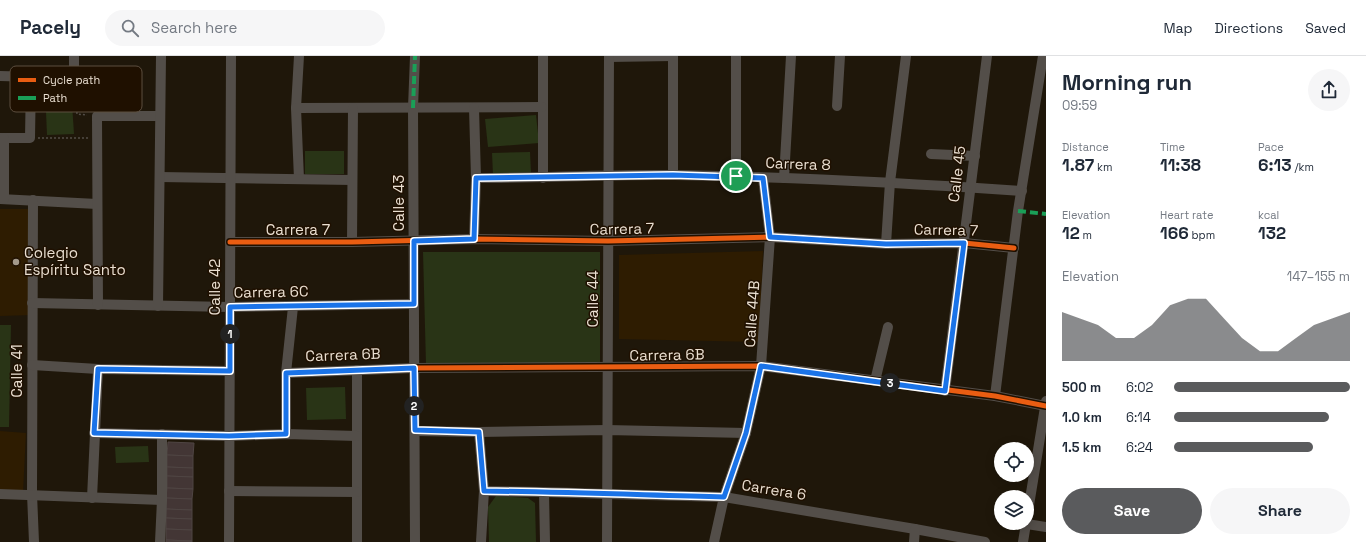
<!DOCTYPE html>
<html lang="en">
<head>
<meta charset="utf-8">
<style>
	body { margin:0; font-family:"Space Grotesk",sans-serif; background:#f6f6f7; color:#1f2937; height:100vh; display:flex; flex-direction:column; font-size:15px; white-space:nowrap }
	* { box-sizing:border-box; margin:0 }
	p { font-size:13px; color:#747a83 }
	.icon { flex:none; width:22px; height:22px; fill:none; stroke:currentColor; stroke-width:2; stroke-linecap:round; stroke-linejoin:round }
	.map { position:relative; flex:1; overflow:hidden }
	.details { display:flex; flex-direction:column; background:#fff; width:320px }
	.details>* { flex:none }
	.buttons { position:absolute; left:994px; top:386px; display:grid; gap:8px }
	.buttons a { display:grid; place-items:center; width:40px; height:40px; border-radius:50%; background:#fff; box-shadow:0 2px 10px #0003; font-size:20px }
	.pin { position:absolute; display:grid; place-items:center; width:34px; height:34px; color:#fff; margin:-17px; border:2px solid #fff; border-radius:50%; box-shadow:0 1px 4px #0007 }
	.km { position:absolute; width:20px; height:20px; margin:-10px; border-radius:50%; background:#222; color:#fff; font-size:11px; line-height:20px; text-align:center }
	.round { display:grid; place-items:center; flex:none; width:42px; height:42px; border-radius:21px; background:#f6f6f7 }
	.overview { display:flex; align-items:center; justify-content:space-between; height:68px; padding:0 16px }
	h1 { font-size:22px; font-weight:700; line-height:30px }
	.stats { display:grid; grid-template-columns:repeat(3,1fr); gap:6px; height:68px; padding:4px 16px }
	.stats div { display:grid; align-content:center }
	.stats b { font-size:17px; font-weight:700 }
	.stats small { font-size:11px; font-weight:400 }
	.stats p { font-size:11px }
	.chart { height:112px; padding:8px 16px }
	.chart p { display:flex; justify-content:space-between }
	.chart svg { width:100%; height:72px; margin-top:4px; fill:#5a5b5d; opacity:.7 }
	.cta { display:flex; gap:8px; margin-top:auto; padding:8px 16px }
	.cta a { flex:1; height:46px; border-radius:24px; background:#5a5b5d; color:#fff; font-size:16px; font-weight:700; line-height:46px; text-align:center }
	.cta a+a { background:#f6f6f7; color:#1f2937 }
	ul { padding:0 16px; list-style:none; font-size:13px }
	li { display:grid; grid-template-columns:64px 48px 1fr; align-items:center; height:30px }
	li i { height:10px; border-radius:5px; background:#5a5b5d }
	header { display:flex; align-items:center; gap:24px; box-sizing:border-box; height:56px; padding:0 20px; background:#fff; border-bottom:1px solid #e0e1e3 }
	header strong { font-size:19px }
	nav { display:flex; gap:22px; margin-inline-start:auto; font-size:14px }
	.search { width:280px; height:36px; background:#f6f6f7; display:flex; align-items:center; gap:10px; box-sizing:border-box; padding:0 14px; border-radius:22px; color:#747a83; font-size:15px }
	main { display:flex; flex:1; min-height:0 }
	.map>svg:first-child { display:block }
	.built { fill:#2e1c01 }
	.green { fill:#293416 }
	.building { fill:#433635; stroke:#4f4543 }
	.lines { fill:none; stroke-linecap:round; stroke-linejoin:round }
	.path { stroke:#534d47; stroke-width:1.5; stroke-dasharray:2 2; stroke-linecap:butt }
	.minor { stroke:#534e49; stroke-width:10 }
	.quiet { stroke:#1a9f57; stroke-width:4; stroke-dasharray:8 4; stroke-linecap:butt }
	.cycleway-casing { stroke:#1f1000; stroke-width:8 }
	.cycleway { stroke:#e95d12; stroke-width:5 }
	.route-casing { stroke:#fff; stroke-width:8 }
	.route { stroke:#1a73e8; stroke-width:5 }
	.poi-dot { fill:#a3998b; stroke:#1f1000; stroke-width:1.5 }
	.labels { text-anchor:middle; stroke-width:3; stroke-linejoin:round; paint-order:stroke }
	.street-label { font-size:15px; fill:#eadfd1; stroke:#1f1000 }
	.poi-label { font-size:15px; fill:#eadfd1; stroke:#1f1000; text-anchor:start }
	.key { fill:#1f1000; stroke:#5c4e3f; stroke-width:1 }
	.key-label { font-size:11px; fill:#eadfd1 }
</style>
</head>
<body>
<header>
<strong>Pacely</strong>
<div class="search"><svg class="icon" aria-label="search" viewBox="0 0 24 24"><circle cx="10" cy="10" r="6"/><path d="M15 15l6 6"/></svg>Search here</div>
<nav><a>Map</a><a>Directions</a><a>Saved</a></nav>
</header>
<main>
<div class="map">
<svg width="1046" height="486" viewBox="0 0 1046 486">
	<rect width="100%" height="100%" fill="#1f170a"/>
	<g class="built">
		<path d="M 0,153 L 30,153 L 33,259 L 0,260 Z"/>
		<path d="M 763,195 L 759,286 L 619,283 L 619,199 Z"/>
		<path d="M 0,375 L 26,377 L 23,436 L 0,435 Z"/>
	</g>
	<g class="green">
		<path d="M 71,32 L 74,78 L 47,79 L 45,33 Z"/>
		<path d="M 536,59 L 539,87 L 488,91 L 485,63 Z"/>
		<rect x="305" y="95" width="39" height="23"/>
		<path d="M 530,96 L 531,117 L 493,119 L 492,97 Z"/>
		<path d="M 423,196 L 600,196 L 600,312 L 426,308 Z"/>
		<path d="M 0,269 L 11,269 L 9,371 L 0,371 Z"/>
		<path d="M 345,331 L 346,363 L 307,364 L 306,332 Z"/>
		<path d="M 148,390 L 149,406 L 116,407 L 115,391 Z"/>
		<path d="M 496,440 L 528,442 L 535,447 L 536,486 L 489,486 L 488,451 Z"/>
	</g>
	<g class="building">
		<path d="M 168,386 L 194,387 L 193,400 L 167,399 Z"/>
		<path d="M 167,399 L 193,400 L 193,412 L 167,411 Z"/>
		<path d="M 167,411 L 193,412 L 193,421 L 167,420 Z"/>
		<path d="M 167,420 L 193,421 L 193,433 L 167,432 Z"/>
		<path d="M 167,432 L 193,433 L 192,443 L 166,442 Z"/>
		<path d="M 166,442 L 192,443 L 192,454 L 166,453 Z"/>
		<path d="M 166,453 L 192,454 L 192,463 L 166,462 Z"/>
		<path d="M 166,462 L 192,463 L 192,474 L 166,473 Z"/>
		<path d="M 166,473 L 192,474 L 192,485 L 166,484 Z"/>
		<path d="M 166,484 L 192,485 L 192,486 L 166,486 Z"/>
	</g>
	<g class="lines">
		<g class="path">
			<path d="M 75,32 L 77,58 L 87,59"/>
			<path d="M 38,82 L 89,82"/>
		</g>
		<g class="minor">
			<path d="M 299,0 L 296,52 L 299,123"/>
			<path d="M 543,0 L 543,122"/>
			<path d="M 736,0 L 736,120"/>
			<path d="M 609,1 L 673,0"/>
			<path d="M 0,20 L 74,22 L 74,0"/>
			<path d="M 837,50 L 840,0"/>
			<path d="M 296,52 L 542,51"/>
			<path d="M 474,52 L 476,122 L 474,183"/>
			<path d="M 0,82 L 30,82 L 31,21"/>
			<path d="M 931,98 L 975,100"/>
			<path d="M 673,119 L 673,0"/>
			<path d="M 160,121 L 352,124"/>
			<path d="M 476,122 C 542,122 609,118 675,119 C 791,121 906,127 1022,135"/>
			<path d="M 784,122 L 791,0"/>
			<path d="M 0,143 L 97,148"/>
			<path d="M 4,143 L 4,82"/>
			<path d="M 33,144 L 32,438 L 34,486"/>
			<path d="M 230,186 L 352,186 L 474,183 L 608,185 L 770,181 L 886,188 L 964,187 L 1014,192"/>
			<path d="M 352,186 L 353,52"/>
			<path d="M 886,188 L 890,126 L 906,0"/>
			<path d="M 32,247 L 230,251 L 414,248"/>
			<path d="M 98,249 L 97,60 L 160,60"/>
			<path d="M 158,250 L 161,0"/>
			<path d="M 32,309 L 98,313 L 229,315"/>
			<path d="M 357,314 L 357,486"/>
			<path d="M 286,317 L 414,312 L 761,310 L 995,340 L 1046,350"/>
			<path d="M 875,325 L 888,271"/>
			<path d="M 945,335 L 987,0"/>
			<path d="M 995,340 L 1018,155 L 1043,0"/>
			<path d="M 415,375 L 479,376 L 607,374 L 746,377"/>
			<path d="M 479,376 L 484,435 L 481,486"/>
			<path d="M 94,377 L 229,380 L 286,378 L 357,380"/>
			<path d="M 286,378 L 286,317 L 293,251"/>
			<path d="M 229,435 L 357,436"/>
			<path d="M 484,435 L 544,436 L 607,438 L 724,441 L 915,473 L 985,486"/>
			<path d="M 544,436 L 545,486"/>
			<path d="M 0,438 L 162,444"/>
			<path d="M 92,442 L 98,313"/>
			<path d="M 1027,468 L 1046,471"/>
			<path d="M 160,486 L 162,444 L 162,378"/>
			<path d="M 229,486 L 231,0"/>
			<path d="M 415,486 L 413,52 L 415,0"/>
			<path d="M 607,486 L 609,0"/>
			<path d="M 714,486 L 724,441 L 746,377 L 761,310 L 770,181 L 763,122"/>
			<path d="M 914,486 L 915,473"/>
			<path d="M 1023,486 L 1046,345"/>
		</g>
		<g class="quiet">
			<path d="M 413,52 L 415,0"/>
			<path d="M 1018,155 L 1046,158"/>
		</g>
		<g class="cycleway-casing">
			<g id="cycleway">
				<path d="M 230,186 L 352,186 L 474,183 L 608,185 L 770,181 L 886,188 L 964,187 L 1014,192"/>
				<path d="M 286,317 L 414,312 L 761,310 L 995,340 L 1046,350"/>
			</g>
		</g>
		<use href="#cycleway" class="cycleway"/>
	</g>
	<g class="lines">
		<g class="route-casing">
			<path id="route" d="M 673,119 L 763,122 L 770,181 L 886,188 L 964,187 L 945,335 L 761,310 L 746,377 L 724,441 C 644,439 564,436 484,435 L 479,376 L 415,374 L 414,312 L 286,317 L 286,378 L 229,380 L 94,377 L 98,313 L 230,315 L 230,251 L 414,248 L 414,185 L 474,183 L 476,122 Z"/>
		</g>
		<use href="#route" class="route"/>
	</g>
	<circle class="poi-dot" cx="16" cy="206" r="4"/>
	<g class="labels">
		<g class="street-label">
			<text transform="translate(798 108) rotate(2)" y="5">Carrera 8</text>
			<text transform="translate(957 118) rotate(-83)" y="5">Calle 45</text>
			<text transform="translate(399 147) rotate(-90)" y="5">Calle 43</text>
			<text transform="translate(622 173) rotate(-1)" y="5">Carrera 7</text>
			<text x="298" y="179">Carrera 7</text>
			<text transform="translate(946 174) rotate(1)" y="5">Carrera 7</text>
			<text transform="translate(215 231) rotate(-90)" y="5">Calle 42</text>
			<text transform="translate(271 236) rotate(-1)" y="5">Carrera 6C</text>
			<text transform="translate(593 243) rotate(-90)" y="5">Calle 44</text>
			<text transform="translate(752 258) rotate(-86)" y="5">Calle 44B</text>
			<text transform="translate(343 299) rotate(-2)" y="5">Carrera 6B</text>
			<text transform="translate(667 299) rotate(-1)" y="5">Carrera 6B</text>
			<text transform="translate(17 315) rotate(-90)" y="5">Calle 41</text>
			<text transform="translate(774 434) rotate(9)" y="5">Carrera 6</text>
		</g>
		<g class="poi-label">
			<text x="24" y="202">Colegio<tspan x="24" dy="17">Espíritu Santo</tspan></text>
		</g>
	</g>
	<rect x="10" y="10" width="132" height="46" rx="6" class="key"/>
	<rect x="18" y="22" width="18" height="4" fill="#e95d12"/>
	<rect x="18" y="40" width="18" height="4" fill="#1a9f57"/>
	<g class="key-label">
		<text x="43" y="28">Cycle path</text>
		<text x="43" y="46">Path</text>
	</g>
</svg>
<div class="buttons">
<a><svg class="icon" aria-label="locate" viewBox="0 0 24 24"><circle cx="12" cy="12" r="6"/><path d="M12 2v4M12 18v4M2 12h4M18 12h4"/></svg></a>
<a><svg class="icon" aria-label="layers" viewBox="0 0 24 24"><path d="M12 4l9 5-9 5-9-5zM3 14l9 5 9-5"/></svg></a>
</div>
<div class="pin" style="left:736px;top:120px;background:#1e9e55"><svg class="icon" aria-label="arrive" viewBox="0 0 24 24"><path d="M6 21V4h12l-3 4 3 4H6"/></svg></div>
<b class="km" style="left:230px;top:278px">1</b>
<b class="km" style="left:414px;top:350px">2</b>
<b class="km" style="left:890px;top:327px">3</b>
</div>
<section class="details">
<div class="overview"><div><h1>Morning run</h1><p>09:59</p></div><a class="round"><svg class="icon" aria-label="share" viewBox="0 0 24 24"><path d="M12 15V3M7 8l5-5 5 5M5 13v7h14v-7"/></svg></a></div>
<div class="stats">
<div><p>Distance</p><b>1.87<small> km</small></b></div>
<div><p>Time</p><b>11:38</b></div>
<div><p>Pace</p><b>6:13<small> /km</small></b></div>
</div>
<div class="stats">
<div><p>Elevation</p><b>12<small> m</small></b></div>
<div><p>Heart rate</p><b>166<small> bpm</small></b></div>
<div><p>kcal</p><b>132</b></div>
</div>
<div class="chart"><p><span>Elevation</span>147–155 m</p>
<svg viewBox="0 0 160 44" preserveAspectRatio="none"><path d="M0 44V14L10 18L20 22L30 30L40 30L50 22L60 10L70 6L80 6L90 18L100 30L110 38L120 38L130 30L140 22L150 18L160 14V44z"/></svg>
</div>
<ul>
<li><b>500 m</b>6:02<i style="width:100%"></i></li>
<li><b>1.0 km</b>6:14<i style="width:88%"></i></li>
<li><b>1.5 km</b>6:24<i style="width:79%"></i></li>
</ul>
<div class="cta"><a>Save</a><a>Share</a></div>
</section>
</main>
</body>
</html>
